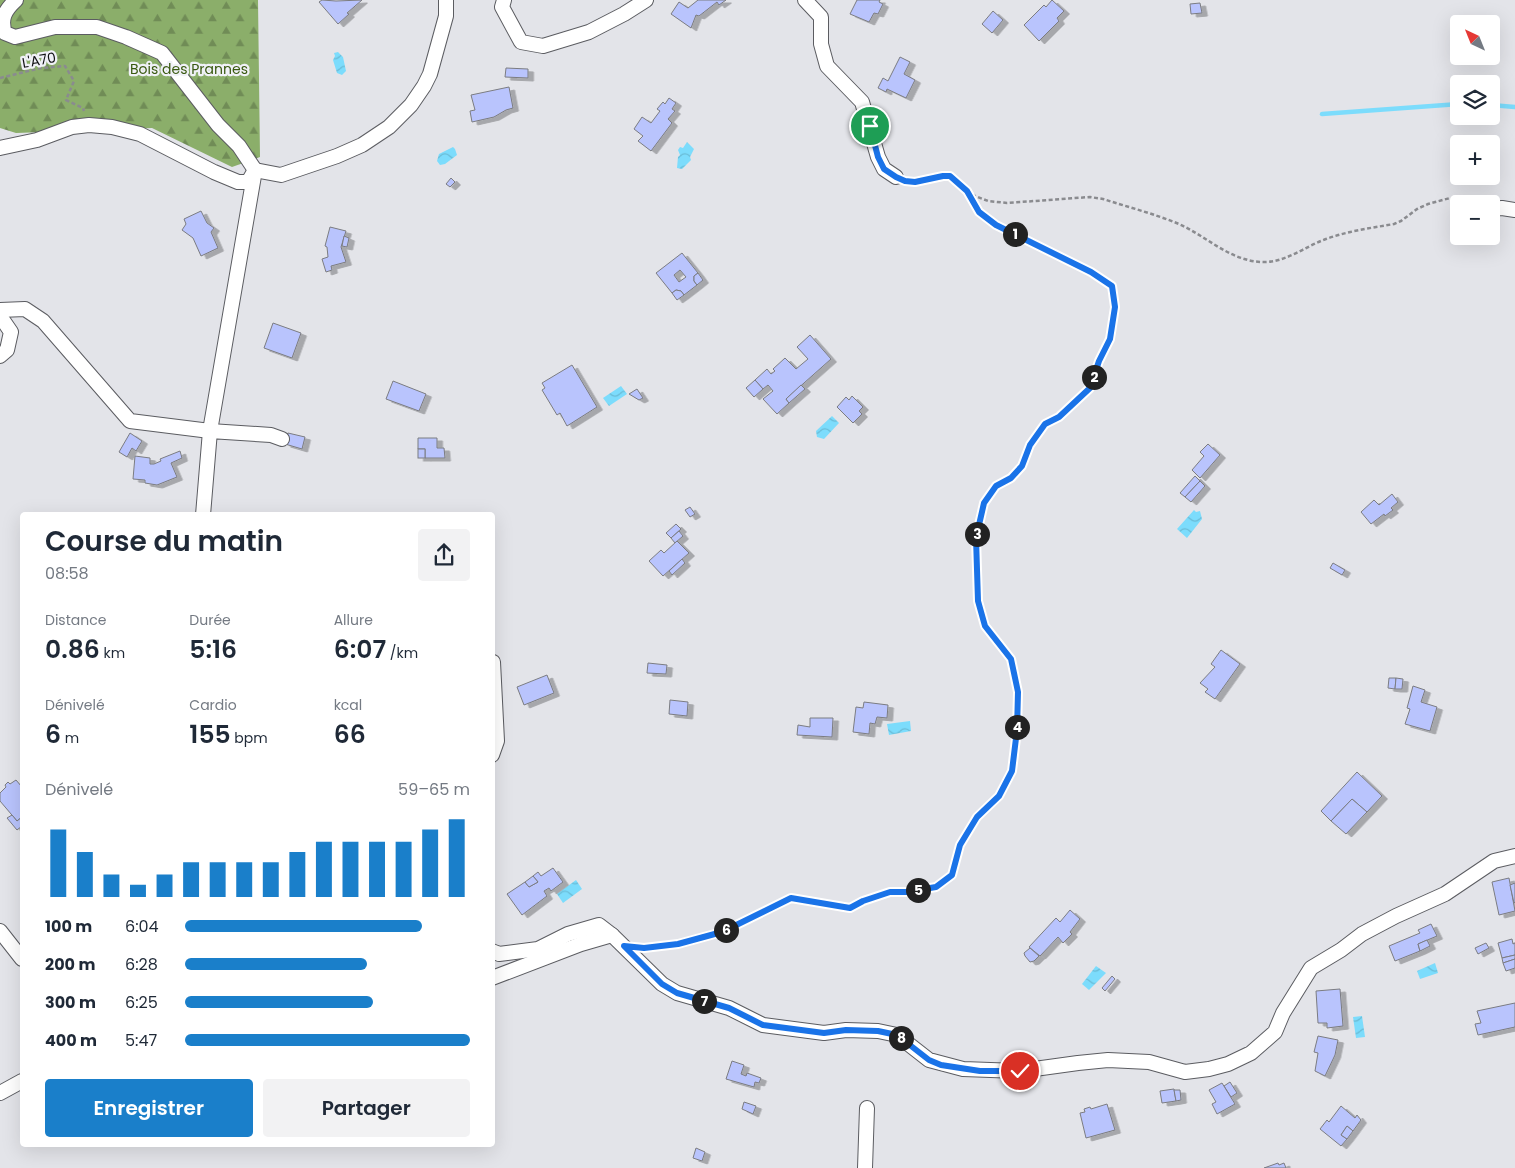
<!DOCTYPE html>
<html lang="fr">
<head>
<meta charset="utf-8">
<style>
	body { margin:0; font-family:Poppins,sans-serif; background:#f2f2f3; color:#1f2937; height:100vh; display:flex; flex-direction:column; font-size:19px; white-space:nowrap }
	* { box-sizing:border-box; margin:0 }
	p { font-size:16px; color:#747a83 }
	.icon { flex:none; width:28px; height:28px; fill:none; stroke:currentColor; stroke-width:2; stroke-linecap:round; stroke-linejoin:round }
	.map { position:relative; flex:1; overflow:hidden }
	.drawer { position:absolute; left:20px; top:512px; width:475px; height:635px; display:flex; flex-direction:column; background:#fff; border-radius:5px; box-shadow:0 5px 20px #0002 }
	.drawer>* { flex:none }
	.needle { width:32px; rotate:317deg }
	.tools { position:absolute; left:1450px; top:15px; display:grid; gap:10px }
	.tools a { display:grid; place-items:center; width:50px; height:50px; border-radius:5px; background:#fff; box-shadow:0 5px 20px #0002; font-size:25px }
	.pin { position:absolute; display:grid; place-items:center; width:42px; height:42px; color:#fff; margin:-21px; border:2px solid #fff; border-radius:50%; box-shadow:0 1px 5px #0007 }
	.km { position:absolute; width:25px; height:25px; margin:-12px; border-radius:50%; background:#222; color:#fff; font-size:14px; line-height:25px; text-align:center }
	.round { display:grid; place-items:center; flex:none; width:52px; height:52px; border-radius:5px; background:#f2f2f3 }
	.head { display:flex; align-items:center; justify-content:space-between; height:85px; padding:0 25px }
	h1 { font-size:28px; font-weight:600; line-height:38px }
	.metrics { display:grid; grid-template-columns:repeat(3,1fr); gap:8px; height:85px; padding:5px 25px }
	.metrics div { display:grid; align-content:center }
	.metrics b { font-size:25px; font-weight:600 }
	.metrics small { font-size:14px; font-weight:400 }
	.metrics p { font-size:14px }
	.chart { height:140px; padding:10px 25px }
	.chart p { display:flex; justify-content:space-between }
	.chart svg { width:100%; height:90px; margin-top:5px; stroke:#1a7fca; stroke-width:6 }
	.action { display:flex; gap:10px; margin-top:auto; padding:10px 25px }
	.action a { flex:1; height:58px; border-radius:5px; background:#1a7fca; color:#fff; font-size:20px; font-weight:600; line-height:58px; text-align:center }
	.action a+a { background:#f2f2f3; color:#1f2937 }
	ul { padding:0 25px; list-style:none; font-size:16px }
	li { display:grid; grid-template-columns:80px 60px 1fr; align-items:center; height:38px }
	li i { height:12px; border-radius:6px; background:#1a7fca }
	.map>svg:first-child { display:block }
	.forest { fill:url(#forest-firs) }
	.water { fill:url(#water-waves) }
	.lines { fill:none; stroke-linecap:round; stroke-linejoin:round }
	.stream { stroke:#7cdcfc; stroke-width:4.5 }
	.building { fill:#b9c4fd; stroke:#7b7c81; fill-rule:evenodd; filter:url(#shadow) }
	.minor-casing { stroke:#5b5c61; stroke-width:16 }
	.path { stroke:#8a8b8f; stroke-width:2.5; stroke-dasharray:4 2.5; stroke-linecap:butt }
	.minor { stroke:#fff; stroke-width:14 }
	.route-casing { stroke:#fff; stroke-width:10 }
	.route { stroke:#1a73e8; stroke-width:6 }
	.labels { text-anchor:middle; stroke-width:4.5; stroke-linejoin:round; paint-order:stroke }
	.street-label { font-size:14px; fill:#111214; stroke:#f0f1f7 }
	.park-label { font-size:14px; fill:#3a5a11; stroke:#f0f1f7 }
</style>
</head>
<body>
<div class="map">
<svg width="1515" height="1168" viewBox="0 0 1515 1168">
	<defs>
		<pattern id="forest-firs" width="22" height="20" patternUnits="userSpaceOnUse" patternTransform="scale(1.25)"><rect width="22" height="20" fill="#8bae6a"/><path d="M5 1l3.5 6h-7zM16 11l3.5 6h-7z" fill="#708c56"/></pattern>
		<pattern id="water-waves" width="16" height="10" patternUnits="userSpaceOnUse" patternTransform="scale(1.25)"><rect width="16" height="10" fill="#7cdcfc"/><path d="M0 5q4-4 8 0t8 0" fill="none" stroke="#6abcd7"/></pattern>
		<filter id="shadow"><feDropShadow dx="5.5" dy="3" stdDeviation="0" flood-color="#0004"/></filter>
	</defs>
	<rect width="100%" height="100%" fill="#e3e4e9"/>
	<path class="forest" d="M 0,0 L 258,0 L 260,157 L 232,167 L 152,128 L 16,133 L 0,128 Z"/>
	<g class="water">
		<path d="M 338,52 L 343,57 L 346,71 L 342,75 L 337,73 L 333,60 L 335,56 L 334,53 Z"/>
		<path d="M 687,142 L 694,149 L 690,157 L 691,160 L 682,169 L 677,168 L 678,157 L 680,155 L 678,150 L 680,147 L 683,148 Z"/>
		<path d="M 453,147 L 455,149 L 457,155 L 445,164 L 440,165 L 437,161 L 439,154 Z"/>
		<path d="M 621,386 L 627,394 L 609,406 L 603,398 Z"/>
		<path d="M 832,416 L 839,423 L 824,439 L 817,437 L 816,431 Z"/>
		<path d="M 1194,510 L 1196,512 L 1200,511 L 1202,519 L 1187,538 L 1177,529 Z"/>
		<path d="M 910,721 L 911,731 L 889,735 L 887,724 Z"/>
		<path d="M 576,880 L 582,889 L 563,903 L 557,894 Z"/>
		<path d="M 1435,963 L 1438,973 L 1420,979 L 1417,971 Z"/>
		<path d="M 1096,966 L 1106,973 L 1089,990 L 1082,984 Z"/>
		<path d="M 1362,1016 L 1365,1037 L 1356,1038 L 1353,1017 Z"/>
	</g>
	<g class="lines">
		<g class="stream">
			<path d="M 1491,105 L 1515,107"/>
			<path d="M 1322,114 L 1459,104"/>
		</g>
	</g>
	<g class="building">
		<path d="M 322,0 L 336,1 L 362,0 L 347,13 L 349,14 L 338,24 L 319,2 Z"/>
		<path d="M 698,0 L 726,0 L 719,5 L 717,2 L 699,16 L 696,15 L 691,28 L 671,14 L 679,2 L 688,8 Z"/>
		<path d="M 857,0 L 880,0 L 879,2 L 883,4 L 878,14 L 874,13 L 869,22 L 850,14 Z"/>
		<path d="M 1052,0 L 1064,11 L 1057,18 L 1059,21 L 1039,41 L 1024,25 L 1044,5 L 1046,7 Z"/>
		<path d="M 1200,3 L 1202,13 L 1191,14 L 1190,4 Z"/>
		<path d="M 993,11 L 1003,20 L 992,33 L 982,24 Z"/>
		<path d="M 900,57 L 910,62 L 904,74 L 915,80 L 906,98 L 887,89 L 886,92 L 878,88 L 883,78 L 888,81 Z"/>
		<path d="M 506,68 L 528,69 L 528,78 L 505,77 Z"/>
		<path d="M 509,87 L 513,108 L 506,110 L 494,117 L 472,122 L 470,111 L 475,110 L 471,95 Z"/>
		<path d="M 669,98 L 676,103 L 672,109 L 675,111 L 668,119 L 672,123 L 651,151 L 638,141 L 643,136 L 634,129 L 642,117 L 651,123 L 660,111 L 657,109 L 663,102 L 665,104 Z"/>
		<path d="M 451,178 L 455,182 L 450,187 L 446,184 Z"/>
		<path d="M 201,211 L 207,223 L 214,228 L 211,232 L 218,248 L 201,256 L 193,238 L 182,230 L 186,224 L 184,219 Z"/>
		<path d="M 330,227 L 346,231 L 341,247 L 346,262 L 331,266 L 332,270 L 326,272 L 322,259 L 328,257 L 327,247 L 325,246 Z"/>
		<path d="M 344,236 L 349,238 L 347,247 L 342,246 Z"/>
		<path d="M 682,253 L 698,273 L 694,276 L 694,281 L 697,285 L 684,295 L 681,291 L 676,290 L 672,293 L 656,273 ZM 680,270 L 686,277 L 679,282 L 674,275 Z"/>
		<path d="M 698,273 L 703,280 L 697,285 L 694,281 L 694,276 Z"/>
		<path d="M 676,290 L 681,291 L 684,295 L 677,300 L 672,293 Z"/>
		<path d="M 273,323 L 301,333 L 292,358 L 264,348 Z"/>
		<path d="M 810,335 L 831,359 L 786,399 L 789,403 L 777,414 L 763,399 L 773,391 L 768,385 L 763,389 L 755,380 L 767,369 L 771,374 L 775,371 L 773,369 L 785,358 L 796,369 L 808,359 L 797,347 Z"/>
		<path d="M 572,365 L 597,407 L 567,426 L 560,413 L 557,415 L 542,390 L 545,388 L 542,383 Z"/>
		<path d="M 755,380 L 763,389 L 754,397 L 746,388 Z"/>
		<path d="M 393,381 L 426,394 L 419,411 L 386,399 Z"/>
		<path d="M 801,385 L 805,389 L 789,403 L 786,399 Z"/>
		<path d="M 637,389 L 643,398 L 639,400 L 629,394 Z"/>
		<path d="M 852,396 L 863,407 L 859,411 L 862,414 L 853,423 L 837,407 L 846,397 L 849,400 Z"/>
		<path d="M 130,433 L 142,441 L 136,451 L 132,448 L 127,457 L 119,452 Z"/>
		<path d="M 288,433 L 305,437 L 302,449 L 285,444 Z"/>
		<path d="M 418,438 L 437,438 L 437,448 L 444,448 L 445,458 L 425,458 L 425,449 L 418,449 Z"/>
		<path d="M 1208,444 L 1220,455 L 1200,478 L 1192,470 L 1204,456 L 1200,452 Z"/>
		<rect x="418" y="449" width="7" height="9"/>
		<path d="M 180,451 L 182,458 L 171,463 L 177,477 L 157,485 L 145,483 L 145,480 L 133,479 L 135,456 L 150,458 L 150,464 L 154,464 L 161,461 L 160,459 Z"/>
		<path d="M 1195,476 L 1200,481 L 1185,497 L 1180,493 Z"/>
		<path d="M 1200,481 L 1205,486 L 1191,502 L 1185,497 Z"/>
		<path d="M 1392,494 L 1398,502 L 1391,508 L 1393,510 L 1385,516 L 1384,514 L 1371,524 L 1361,512 L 1374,500 L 1379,505 Z"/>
		<path d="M 690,507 L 695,514 L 690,517 L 685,510 Z"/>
		<path d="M 676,524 L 681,529 L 671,538 L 666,533 Z"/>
		<path d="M 679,531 L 683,536 L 675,543 L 671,538 Z"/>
		<path d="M 677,541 L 689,553 L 663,576 L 649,561 L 661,550 L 664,553 Z"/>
		<path d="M 682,559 L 685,563 L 672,575 L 669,571 Z"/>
		<path d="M 1333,563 L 1345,570 L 1342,575 L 1330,568 Z"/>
		<path d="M 1221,650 L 1240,664 L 1215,699 L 1205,692 L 1208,689 L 1200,683 L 1215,667 L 1211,664 Z"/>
		<path d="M 648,663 L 667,665 L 666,674 L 647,673 Z"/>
		<path d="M 547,675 L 554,693 L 524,705 L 517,687 Z"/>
		<path d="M 1389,678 L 1396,678 L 1395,689 L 1388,688 Z"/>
		<path d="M 1396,678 L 1403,679 L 1402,689 L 1395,689 Z"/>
		<path d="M 1413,686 L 1425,690 L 1421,702 L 1437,707 L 1430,731 L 1405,724 L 1410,709 L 1407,708 Z"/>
		<path d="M 670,700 L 688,702 L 687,716 L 669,714 Z"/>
		<path d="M 864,702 L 888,705 L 887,718 L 877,717 L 875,724 L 870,723 L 869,734 L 853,732 L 856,707 L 863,708 Z"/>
		<path d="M 810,718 L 833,718 L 832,737 L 797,735 L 798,725 L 810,727 Z"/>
		<path d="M 1357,772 L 1382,796 L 1367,812 L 1352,799 L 1331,821 L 1321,811 Z"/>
		<path d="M 16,780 L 22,787 L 22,817 L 17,821 L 0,801 L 0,793 L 6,787 L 5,785 L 8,782 L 10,784 Z"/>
		<path d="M 1352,799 L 1367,812 L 1346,834 L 1331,821 Z"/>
		<path d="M 12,815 L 17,821 L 22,817 L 22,826 L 17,830 L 7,818 Z"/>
		<path d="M 553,868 L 563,882 L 551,891 L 549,888 L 544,891 L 547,896 L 522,915 L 507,894 L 525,882 L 529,887 L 538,882 L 533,876 L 538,872 L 541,876 Z"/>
		<path d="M 533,876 L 538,882 L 529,887 L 525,882 Z"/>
		<path d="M 1509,878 L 1515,911 L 1499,915 L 1492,882 Z"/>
		<path d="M 1515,883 L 1515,902 L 1514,903 L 1510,885 Z"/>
		<path d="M 1070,910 L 1080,919 L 1070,932 L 1072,934 L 1063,943 L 1058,937 L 1040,956 L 1029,947 L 1056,918 L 1060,922 Z"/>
		<path d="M 1431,924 L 1437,936 L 1418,944 L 1420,951 L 1395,961 L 1389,946 L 1420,933 L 1418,930 Z"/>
		<path d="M 1512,939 L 1513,944 L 1515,943 L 1515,955 L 1502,958 L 1498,943 Z"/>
		<path d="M 1427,940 L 1430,946 L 1420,951 L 1418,944 Z"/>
		<path d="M 1486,943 L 1489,948 L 1478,954 L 1475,948 Z"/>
		<path d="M 1030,948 L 1039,956 L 1034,961 L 1030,962 L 1025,956 L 1024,953 Z"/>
		<path d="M 1515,955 L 1515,959 L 1503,963 L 1502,958 Z"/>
		<path d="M 1515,959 L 1515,968 L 1506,971 L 1503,963 Z"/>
		<path d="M 1112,976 L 1115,979 L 1105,991 L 1102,988 Z"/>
		<path d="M 1340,989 L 1343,1026 L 1327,1028 L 1327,1023 L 1318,1023 L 1316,991 Z"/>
		<path d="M 1515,1003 L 1515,1027 L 1478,1035 L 1475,1024 L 1481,1023 L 1477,1011 Z"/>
		<path d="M 1318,1036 L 1338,1040 L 1335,1055 L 1325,1076 L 1315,1071 L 1318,1053 L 1314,1052 Z"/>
		<path d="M 732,1061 L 744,1065 L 741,1074 L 746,1076 L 747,1073 L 761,1078 L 759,1083 L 755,1082 L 754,1087 L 726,1079 Z"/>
		<path d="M 1230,1082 L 1237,1093 L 1231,1097 L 1224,1086 Z"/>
		<path d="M 1222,1083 L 1235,1104 L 1217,1114 L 1212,1104 L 1216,1102 L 1209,1090 Z"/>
		<path d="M 1174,1089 L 1176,1101 L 1162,1103 L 1160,1091 Z"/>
		<path d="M 1174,1090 L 1180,1090 L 1181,1100 L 1176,1101 Z"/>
		<path d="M 744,1102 L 756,1106 L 753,1114 L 742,1109 Z"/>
		<path d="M 1107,1104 L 1115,1130 L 1086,1138 L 1080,1113 L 1085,1112 L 1084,1109 L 1090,1107 L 1091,1109 Z"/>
		<path d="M 1341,1106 L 1355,1118 L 1357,1115 L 1361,1120 L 1353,1131 L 1347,1126 L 1341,1135 L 1347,1139 L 1341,1146 L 1320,1129 L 1327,1120 L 1329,1122 Z"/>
		<path d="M 1347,1126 L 1353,1131 L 1347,1139 L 1341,1135 Z"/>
		<path d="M 696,1148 L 705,1152 L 702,1161 L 693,1158 Z"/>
		<path d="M 1278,1163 L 1279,1165 L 1284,1163 L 1286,1168 L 1264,1168 Z"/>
	</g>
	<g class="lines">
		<g class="minor-casing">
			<g id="minor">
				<path d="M 504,0 L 502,7 L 521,42 L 543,46 L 589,32 L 624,14 L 646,0"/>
				<path d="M 805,0 L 821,17 L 821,44 L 827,66 L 862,102 L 878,157 L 884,169 L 896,177"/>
				<path d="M 0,148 L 37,140 L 72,127 L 89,125 L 112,127 L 140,134 L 214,172 L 238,182 L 248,182 L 255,170 L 281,175 L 337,156 L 362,145 L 389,127 L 411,105 L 424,86 L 430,74 L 446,16 L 446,0"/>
				<path d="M 1491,209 L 1502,208 L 1515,210"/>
				<path d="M 0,310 L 25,309 L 43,321 L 130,421 L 210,431 L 255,170 L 239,146 L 218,125 L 162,53 L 126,37 L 97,27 L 55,27 L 15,37 L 5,33 C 0,19 5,10 16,0"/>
				<path d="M 0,316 L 11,332 L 7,350 L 0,356"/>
				<path d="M 203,515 L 210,431 L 271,435 L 282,439"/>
				<path d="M 492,755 L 497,741 L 493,662"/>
				<path d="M 0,931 L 22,959"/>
				<path d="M 492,951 L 499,954 L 538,949 L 568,934 L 599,925 L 612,935 L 662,984 L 677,993 L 729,1008 L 763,1025 L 824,1033 L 846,1030 L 878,1031 L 897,1035 L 929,1060 L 963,1069 L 1020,1071 L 1078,1063 L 1108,1060 L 1149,1062 L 1185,1072 L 1209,1069 L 1228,1064 L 1251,1053 L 1275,1032 L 1283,1013 L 1311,968 L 1341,950 L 1362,934 L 1396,916 L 1445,894 L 1494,861 L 1515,856"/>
				<path d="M 492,978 L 581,944 L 612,935"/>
				<path d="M 0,1093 L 22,1081"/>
				<path d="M 865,1168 L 867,1108"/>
			</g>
		</g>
		<g class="path">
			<path d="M 0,78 L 41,68 L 65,66 L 74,81 L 66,100 L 83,108 L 84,111"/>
			<path d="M 908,181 L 915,182 L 943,176 L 950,176 L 975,196 L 988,201 L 1007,203 L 1090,197 L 1103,199 C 1128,207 1155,214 1179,224 C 1208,237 1232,263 1266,262 C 1288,261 1306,246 1326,239 C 1348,231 1371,228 1394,224 L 1401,221 L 1417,209 L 1428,204 L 1450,198 L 1465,204"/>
			<path d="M 645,948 L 678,943 L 722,932 L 791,898 L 850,908 L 863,901 L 890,892 L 906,892 L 936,887 L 952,875 L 960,845 L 977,817 L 999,796 L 1012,771 L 1017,730 L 1017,692 L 1011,659 L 985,626 L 978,601 L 976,538 L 984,503 L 996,486 L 1011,477 L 1022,466 L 1030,445 L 1045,424 L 1059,417 L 1090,388 L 1099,361 L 1110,339 L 1115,307 L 1112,286 L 1091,272 L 996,225 L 979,212 L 967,191"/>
		</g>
		<use href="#minor" class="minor"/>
	</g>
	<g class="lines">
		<g class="route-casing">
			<path id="route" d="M 870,126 L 878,157 L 884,169 L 896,177 L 905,181 L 915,182 L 943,176 L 950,176 L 967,191 L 979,212 L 996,225 L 1091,272 L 1112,286 L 1115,307 L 1110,339 L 1099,361 L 1090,388 L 1059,417 L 1045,424 L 1030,445 L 1022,466 L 1011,478 L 996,486 L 984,503 L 976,538 L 978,601 L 985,626 L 1011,659 L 1018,692 L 1017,730 L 1012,771 L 999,796 L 977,817 L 960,845 L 952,875 L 936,887 L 906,892 L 890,892 L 863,901 L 850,908 L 791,898 L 722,932 L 678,944 L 644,948 L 624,946 L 662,984 L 677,993 L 729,1008 L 763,1025 L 824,1033 L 846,1030 L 878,1031 L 897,1035 L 929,1060 L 941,1065 L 980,1071 L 1020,1071"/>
		</g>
		<use href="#route" class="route"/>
	</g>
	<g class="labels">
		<g class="street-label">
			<text transform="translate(39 60) rotate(-10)" y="5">L'A70</text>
		</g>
		<g class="park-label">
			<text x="189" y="74">Bois des Prannes</text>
		</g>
	</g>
</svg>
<div class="tools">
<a><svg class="needle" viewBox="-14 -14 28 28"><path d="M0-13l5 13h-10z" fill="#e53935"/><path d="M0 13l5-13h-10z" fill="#747a83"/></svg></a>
<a><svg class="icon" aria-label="layers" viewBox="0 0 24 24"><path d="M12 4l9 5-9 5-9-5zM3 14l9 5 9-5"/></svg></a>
<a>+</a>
<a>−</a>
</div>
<div class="pin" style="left:870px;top:126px;background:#1e9e55"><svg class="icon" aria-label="arrive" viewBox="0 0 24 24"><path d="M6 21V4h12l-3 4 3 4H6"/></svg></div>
<div class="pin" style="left:1020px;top:1071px;background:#d93025"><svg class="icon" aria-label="check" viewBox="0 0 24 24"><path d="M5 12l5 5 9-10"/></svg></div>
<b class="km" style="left:1015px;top:234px">1</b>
<b class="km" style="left:1094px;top:377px">2</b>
<b class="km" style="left:977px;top:534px">3</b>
<b class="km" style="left:1017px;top:727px">4</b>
<b class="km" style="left:918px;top:890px">5</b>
<b class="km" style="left:726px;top:930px">6</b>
<b class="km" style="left:704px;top:1001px">7</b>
<b class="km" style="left:901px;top:1038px">8</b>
<section class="drawer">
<div class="head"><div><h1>Course du matin</h1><p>08:58</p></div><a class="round"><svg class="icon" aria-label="share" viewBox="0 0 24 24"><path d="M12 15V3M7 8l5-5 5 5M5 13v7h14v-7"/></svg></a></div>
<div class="metrics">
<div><p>Distance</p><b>0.86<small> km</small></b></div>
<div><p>Durée</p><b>5:16</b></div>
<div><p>Allure</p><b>6:07<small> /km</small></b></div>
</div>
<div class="metrics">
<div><p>Dénivelé</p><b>6<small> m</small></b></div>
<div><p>Cardio</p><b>155<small> bpm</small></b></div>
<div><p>kcal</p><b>66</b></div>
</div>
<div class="chart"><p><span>Dénivelé</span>59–65 m</p>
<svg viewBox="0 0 160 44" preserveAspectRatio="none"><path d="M5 44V11M15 44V22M25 44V33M35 44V38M45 44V33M55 44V27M65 44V27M75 44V27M85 44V27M95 44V22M105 44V17M115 44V17M125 44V17M135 44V17M145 44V11M155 44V6"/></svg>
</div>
<ul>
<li><b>100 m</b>6:04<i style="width:83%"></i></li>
<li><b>200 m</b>6:28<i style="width:64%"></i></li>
<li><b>300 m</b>6:25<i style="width:66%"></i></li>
<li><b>400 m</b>5:47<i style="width:100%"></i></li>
</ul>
<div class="action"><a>Enregistrer</a><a>Partager</a></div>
</section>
</div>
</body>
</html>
